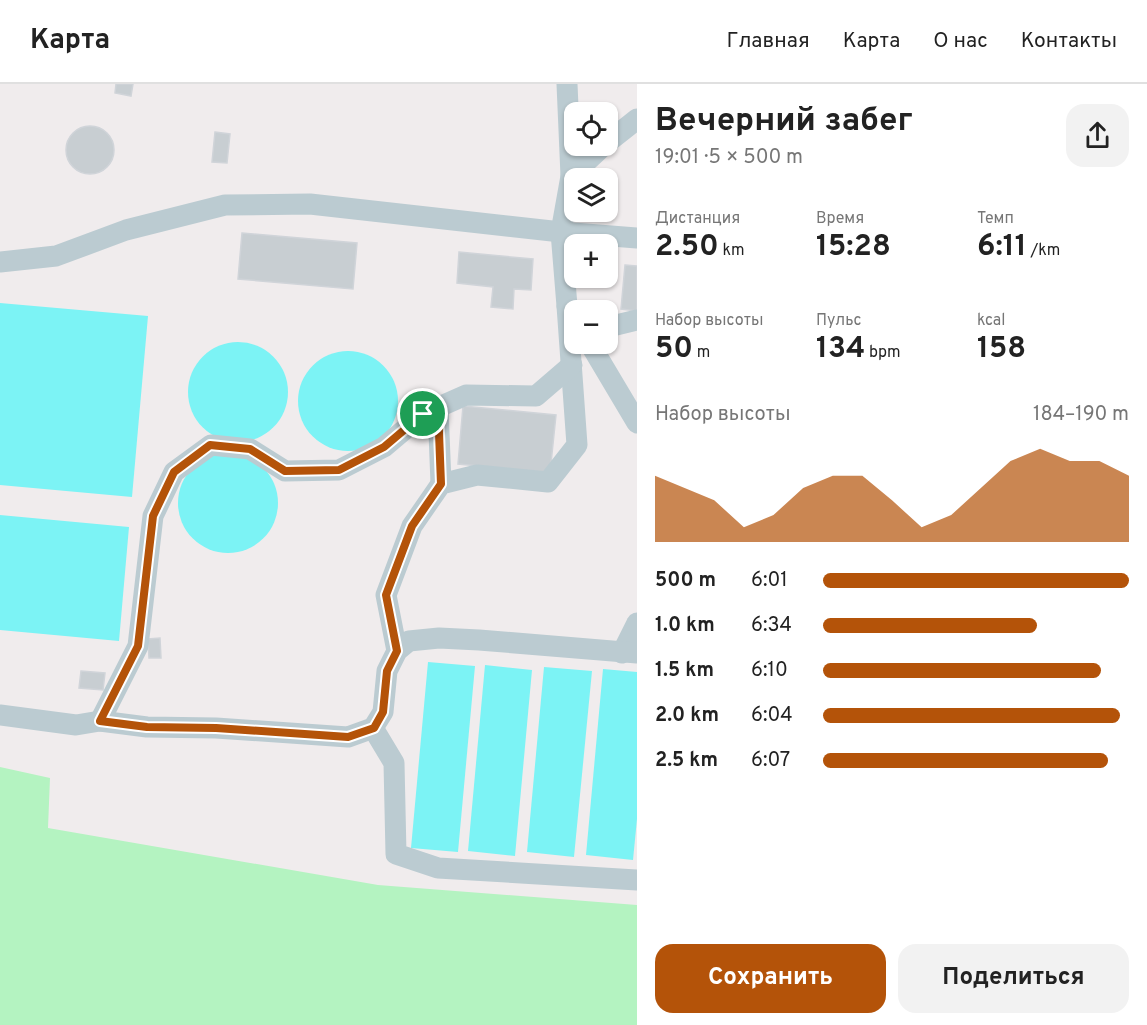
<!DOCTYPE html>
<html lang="ru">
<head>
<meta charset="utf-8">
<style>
	body { margin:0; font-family:Overpass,sans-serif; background:#f2f2f2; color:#222; height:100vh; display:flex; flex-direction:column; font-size:22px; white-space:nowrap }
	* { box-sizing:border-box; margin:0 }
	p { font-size:20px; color:#767676 }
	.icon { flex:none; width:33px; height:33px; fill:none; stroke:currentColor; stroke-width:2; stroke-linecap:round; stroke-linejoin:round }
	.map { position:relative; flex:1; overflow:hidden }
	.drawer { display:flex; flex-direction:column; background:#fff; width:510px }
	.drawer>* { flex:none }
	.buttons { position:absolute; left:564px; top:18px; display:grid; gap:12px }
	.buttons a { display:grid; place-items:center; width:54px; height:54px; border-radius:12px; background:#fff; box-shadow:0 2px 4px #0004; font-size:30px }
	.pin { position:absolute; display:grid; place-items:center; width:51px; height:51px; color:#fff; margin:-26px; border:3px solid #fff; border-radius:50%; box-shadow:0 2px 6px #0007 }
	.round { display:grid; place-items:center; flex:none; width:63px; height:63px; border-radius:18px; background:#f2f2f2 }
	.head { display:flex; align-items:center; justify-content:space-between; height:102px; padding:0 18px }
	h1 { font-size:33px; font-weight:700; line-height:45px }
	.figures { display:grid; grid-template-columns:repeat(3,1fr); gap:9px; height:102px; padding:6px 18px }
	.figures div { display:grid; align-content:center }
	.figures b { font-size:30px; font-weight:700 }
	.figures small { font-size:16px; font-weight:400 }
	.figures p { font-size:16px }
	.chart { height:168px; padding:12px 18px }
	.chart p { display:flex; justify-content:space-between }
	.chart svg { width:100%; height:108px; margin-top:6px; fill:#b45309; opacity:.7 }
	.action { display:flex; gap:12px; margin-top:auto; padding:12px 18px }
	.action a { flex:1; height:69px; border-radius:18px; background:#b45309; color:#fff; font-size:24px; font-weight:700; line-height:69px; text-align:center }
	.action a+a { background:#f2f2f2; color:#222 }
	ul { padding:0 18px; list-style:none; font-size:20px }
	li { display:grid; grid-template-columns:96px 72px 1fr; align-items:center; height:45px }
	li i { height:15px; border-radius:8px; background:#b45309 }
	header { display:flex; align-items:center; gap:36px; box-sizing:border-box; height:84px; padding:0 30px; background:#fff; border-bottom:2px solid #e0e0e0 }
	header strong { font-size:28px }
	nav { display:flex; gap:33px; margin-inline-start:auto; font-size:21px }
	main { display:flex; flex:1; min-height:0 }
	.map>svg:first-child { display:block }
	.green { fill:#b4f3c1 }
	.water { fill:#7cf3f5 }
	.building { fill:#c8ced2; stroke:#d0d4d9; stroke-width:1.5 }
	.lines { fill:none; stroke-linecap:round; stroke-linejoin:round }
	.minor { stroke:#bbcbd1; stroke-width:21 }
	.route-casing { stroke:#fff; stroke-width:12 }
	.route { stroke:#b45309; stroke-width:8 }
</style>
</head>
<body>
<header>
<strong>Карта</strong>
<nav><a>Главная</a><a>Карта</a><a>О нас</a><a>Контакты</a></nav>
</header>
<main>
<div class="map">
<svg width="637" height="941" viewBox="0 0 637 941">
	<rect width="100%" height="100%" fill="#f0eced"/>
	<path class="green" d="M 0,683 L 50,694 L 48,744 L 378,801 L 637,821 L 637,941 L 0,941 Z"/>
	<g class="water">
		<path d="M 0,219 L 148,232 L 132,413 L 0,401 Z"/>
		<circle cx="238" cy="308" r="50"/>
		<circle cx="348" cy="317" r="50"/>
		<circle cx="228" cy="419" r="50"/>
		<path d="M 0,431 L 129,443 L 119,557 L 0,546 Z"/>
		<path d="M 428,578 L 475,582 L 458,768 L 411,764 Z"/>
		<path d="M 485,581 L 532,586 L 515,772 L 468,767 Z"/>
		<path d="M 544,583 L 592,587 L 574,773 L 527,768 Z"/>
		<path d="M 603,585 L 637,588 L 637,735 L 633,776 L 586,771 Z"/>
	</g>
	<g class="building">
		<path d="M 116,0 L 133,0 L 131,12 L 115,9 Z"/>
		<circle cx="90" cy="66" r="24"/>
		<path d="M 215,48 L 230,50 L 227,79 L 212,78 Z"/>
		<path d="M 242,149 L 357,159 L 353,205 L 238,195 Z"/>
		<path d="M 459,168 L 533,175 L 531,206 L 514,205 L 513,225 L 491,223 L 493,203 L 457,199 Z"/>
		<path d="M 625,181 L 637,182 L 637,227 L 621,225 Z"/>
		<path d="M 463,322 L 556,331 L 550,389 L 458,380 Z"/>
		<path d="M 160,554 L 161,574 L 149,574 L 148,555 Z"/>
		<path d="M 81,587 L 105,589 L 103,606 L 79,604 Z"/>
	</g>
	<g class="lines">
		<g class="minor">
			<path d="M 567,0 L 571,92 L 561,148 L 567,222 L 574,233"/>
			<path d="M 608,58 L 637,35"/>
			<path d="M 571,92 L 603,62"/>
			<path d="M 0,178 L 56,172 L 126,146 L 225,121 L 310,120 L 561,148 L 637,154"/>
			<path d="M 608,243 L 637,236"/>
			<path d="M 590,260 L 637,339"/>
			<path d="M 438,323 L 441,400"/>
			<path d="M 397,567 L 386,511 L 412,442 L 441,400 L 477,391 L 548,398 L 577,361 L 567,222"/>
			<path d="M 622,569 L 637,539"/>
			<path d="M 0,631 L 76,641 L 100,637 L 147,643 L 216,644 L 348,653 L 373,644 L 383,628 L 387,587 L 397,567 L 409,557 L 439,554 L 479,556 L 637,569"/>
			<path d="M 100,637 L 138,562 L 153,432 L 174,388 L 211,361 L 250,365 L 285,387 L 339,386 L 384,363 L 423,330 L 466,311 L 536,312 L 572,281"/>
			<path d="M 373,644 L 394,679 L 396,770 L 438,784 L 637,796"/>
		</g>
	</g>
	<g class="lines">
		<g class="route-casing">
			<path id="route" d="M 438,323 L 441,400 L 412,442 L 386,511 L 397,567 L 387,587 L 383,628 L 374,644 L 348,653 L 216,644 L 147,643 L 100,637 L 138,562 L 153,432 L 174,388 L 210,361 L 250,365 L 285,387 L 339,386 L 384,363 L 423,330 Z"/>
		</g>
		<use href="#route" class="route"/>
	</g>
</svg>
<div class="buttons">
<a><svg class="icon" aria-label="locate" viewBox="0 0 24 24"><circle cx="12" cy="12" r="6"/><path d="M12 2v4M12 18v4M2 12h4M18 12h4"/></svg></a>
<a><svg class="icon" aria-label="layers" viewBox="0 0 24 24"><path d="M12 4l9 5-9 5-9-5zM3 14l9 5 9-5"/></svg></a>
<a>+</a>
<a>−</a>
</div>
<div class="pin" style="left:423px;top:330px;background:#1e9e55"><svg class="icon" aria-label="arrive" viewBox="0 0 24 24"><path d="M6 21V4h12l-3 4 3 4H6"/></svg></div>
</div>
<section class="drawer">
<div class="head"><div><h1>Вечерний забег</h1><p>19:01 · 5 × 500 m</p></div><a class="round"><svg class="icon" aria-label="share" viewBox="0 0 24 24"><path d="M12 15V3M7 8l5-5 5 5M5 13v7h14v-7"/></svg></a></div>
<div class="figures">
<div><p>Дистанция</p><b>2.50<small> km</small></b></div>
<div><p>Время</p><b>15:28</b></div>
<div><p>Темп</p><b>6:11<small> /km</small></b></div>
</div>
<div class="figures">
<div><p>Набор высоты</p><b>50<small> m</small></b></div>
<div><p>Пульс</p><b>134<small> bpm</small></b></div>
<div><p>kcal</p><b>158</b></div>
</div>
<div class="chart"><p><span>Набор высоты</span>184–190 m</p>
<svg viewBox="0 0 160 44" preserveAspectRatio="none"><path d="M0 44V17L10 22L20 27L30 38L40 33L50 22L60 17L70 17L80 27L90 38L100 33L110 22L120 11L130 6L140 11L150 11L160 17V44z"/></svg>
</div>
<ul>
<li><b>500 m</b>6:01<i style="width:100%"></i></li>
<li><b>1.0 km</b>6:34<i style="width:70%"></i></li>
<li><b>1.5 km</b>6:10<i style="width:91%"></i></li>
<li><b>2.0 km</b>6:04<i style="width:97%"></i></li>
<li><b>2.5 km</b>6:07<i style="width:93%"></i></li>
</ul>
<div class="action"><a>Сохранить</a><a>Поделиться</a></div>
</section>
</main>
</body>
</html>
